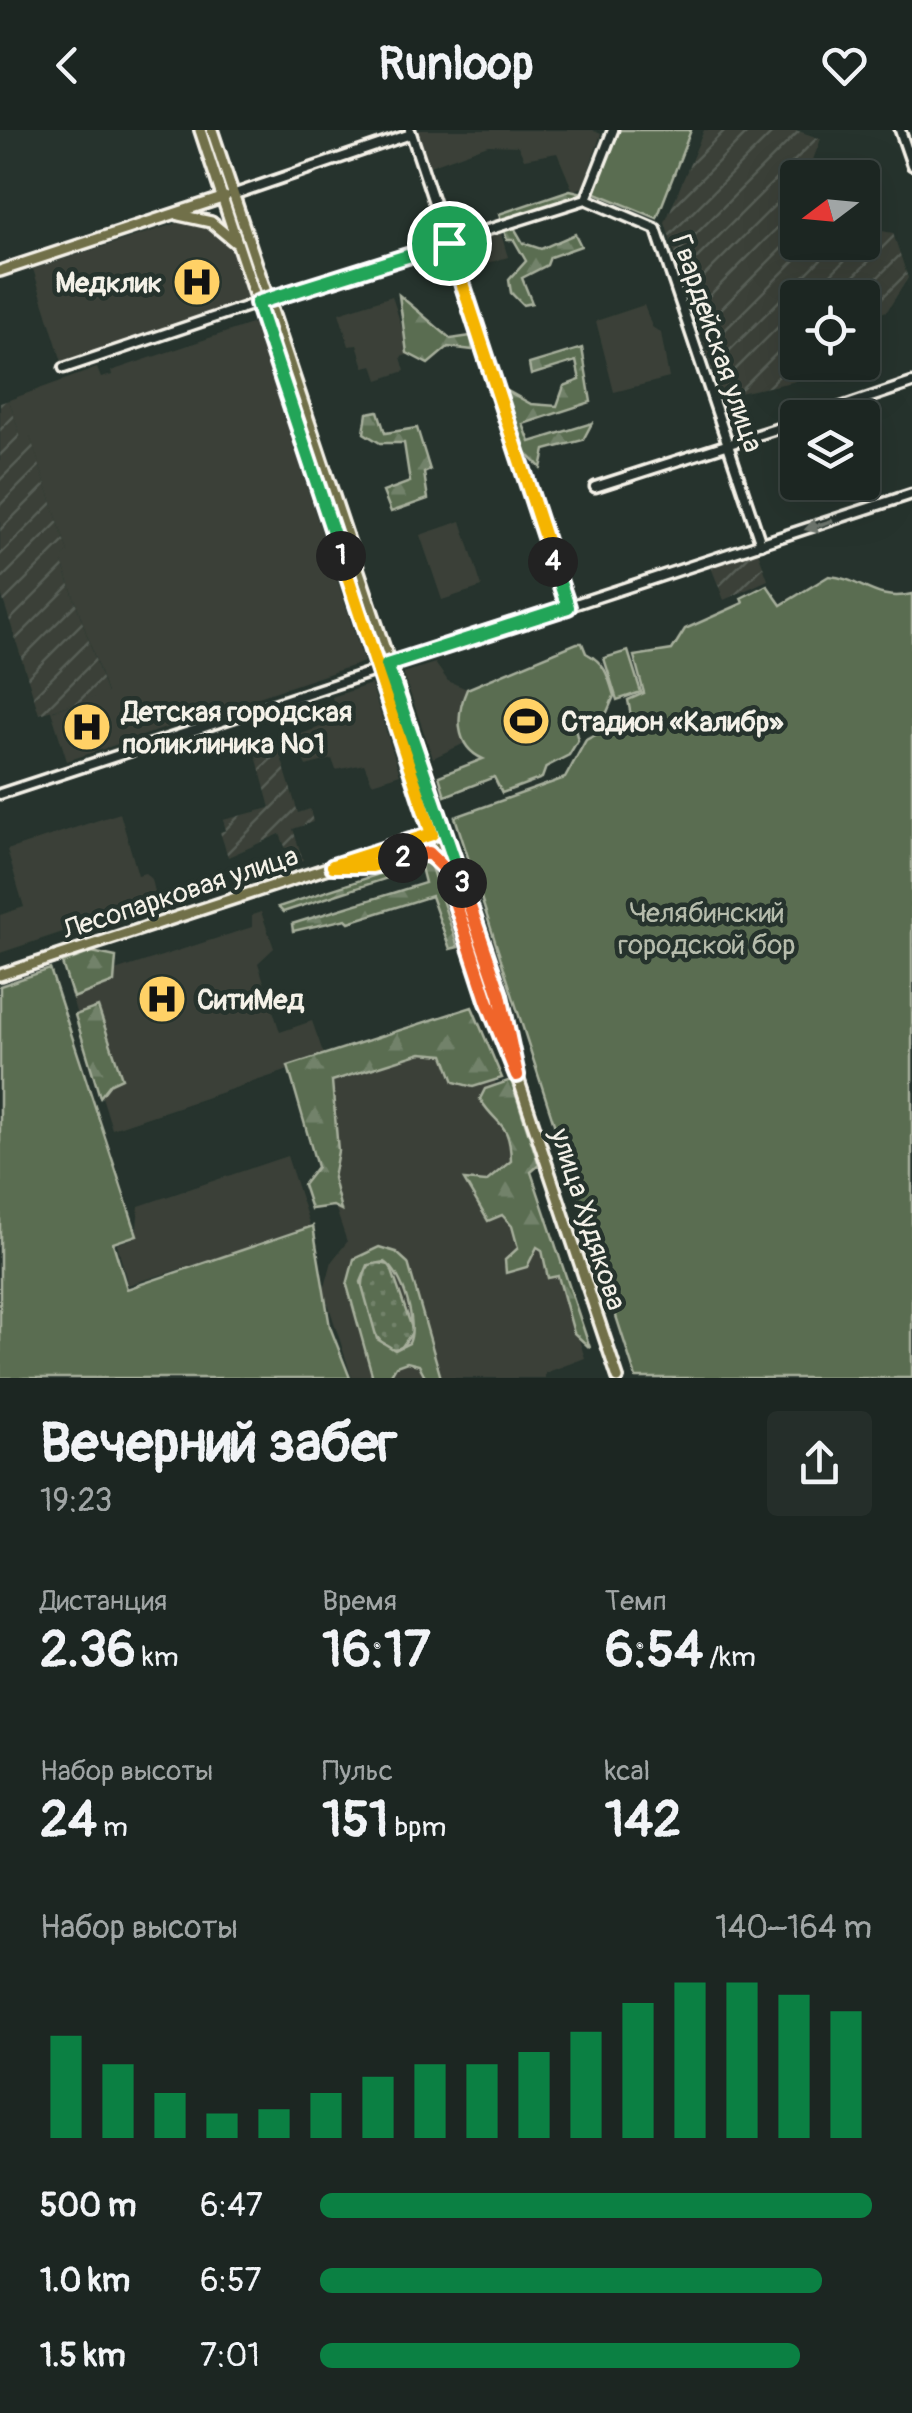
<!DOCTYPE html>
<html lang="ru">
<head>
<meta charset="utf-8">
<style>
	body { margin:0; font-family:Pangolin,sans-serif; background:#252e2a; color:#f1f3f6; height:100vh; display:flex; flex-direction:column; font-size:38px; white-space:nowrap }
	* { box-sizing:border-box; margin:0 }
	p { font-size:32px; color:#a0a5a5 }
	.icon { flex:none; width:55px; height:55px; fill:none; stroke:currentColor; stroke-width:2; stroke-linecap:round; stroke-linejoin:round }
	.map { position:relative; height:1248px; overflow:hidden }
	.side { display:flex; flex-direction:column; background:#1c2622; flex:1 }
	.side>* { flex:none }
	.needle { width:65px; rotate:254deg }
	.buttons { position:absolute; left:780px; top:30px; display:grid; gap:20px }
	.buttons a { display:grid; place-items:center; width:100px; height:100px; border-radius:10px; background:#1c2622; box-shadow:0 10px 40px #0002,0 0 0 2px #3a4340; font-size:50px }
	.pin { position:absolute; display:grid; place-items:center; width:85px; height:85px; color:#fff; margin:-42px; border:5px solid #fff; border-radius:50%; box-shadow:0 2px 10px #0007 }
	.km { position:absolute; width:50px; height:50px; margin:-25px; border-radius:50%; background:#222; color:#fff; font-size:28px; line-height:50px; text-align:center }
	.round { display:grid; place-items:center; flex:none; width:105px; height:105px; border-radius:10px; background:#252e2a }
	.summary { display:flex; align-items:center; justify-content:space-between; height:170px; padding:0 40px }
	h1 { font-size:55px; font-weight:700; line-height:75px }
	.metrics { display:grid; grid-template-columns:repeat(3,1fr); gap:15px; height:170px; padding:10px 40px }
	.metrics div { display:grid; align-content:center }
	.metrics b { font-size:50px; font-weight:700 }
	.metrics small { font-size:28px; font-weight:400 }
	.metrics p { font-size:28px }
	.chart { height:280px; padding:20px 40px }
	.chart p { display:flex; justify-content:space-between }
	.chart svg { width:100%; height:180px; margin-top:10px; stroke:#0b8043; stroke-width:6 }
	ul { padding:0 40px; list-style:none; font-size:32px }
	li { display:grid; grid-template-columns:160px 120px 1fr; align-items:center; height:75px }
	li i { height:25px; border-radius:12px; background:#0b8043 }
	header { display:flex; justify-content:space-between; align-items:center; height:130px; padding:0 40px; background:#1c2622; font-size:45px; font-weight:700 }
	.map>svg:first-child { display:block }
	.built { fill:#3a4138 }
	.industrial { fill:url(#industrial-furrows) }
	.grass { fill:url(#grass-dots); stroke:#a7af9c; stroke-width:2.5 }
	.forest { fill:url(#forest-firs); stroke:#a7af9c; stroke-width:2.5 }
	.park { fill:#5a6d51; stroke:#a7af9c; stroke-width:2.5; fill-rule:evenodd }
	.lines { fill:none; stroke-linecap:round; stroke-linejoin:round }
	.minor-casing { stroke:#f4f1e8; stroke-width:15 }
	.major-casing { stroke:#f4f1e8; stroke-width:16 }
	.minor { stroke:#26332d; stroke-width:8 }
	.major { stroke:#71704a; stroke-width:9 }
	.oneway { fill:#6e766e }
	.split-1-casing { stroke:#fff; stroke-width:20 }
	.split-2-casing { stroke:#fff; stroke-width:20 }
	.split-3-casing { stroke:#fff; stroke-width:20 }
	.split-4-casing { stroke:#fff; stroke-width:20 }
	.split-5-casing { stroke:#fff; stroke-width:20 }
	.split-1 { stroke:#22a559; stroke-width:12 }
	.split-2 { stroke:#f5b400; stroke-width:12 }
	.split-3 { stroke:#f0652b; stroke-width:12 }
	.split-4 { stroke:#22a559; stroke-width:12 }
	.split-5 { stroke:#f5b400; stroke-width:12 }
	.labels { text-anchor:middle; stroke-width:9; stroke-linejoin:round; paint-order:stroke }
	.poi-label { font-size:28px; font-weight:bold; fill:#f4f1e8; stroke:#26332d; text-anchor:start }
	.street-label { font-size:28px; fill:#f4f1e8; stroke:#26332d }
	.park-label { font-size:28px; fill:#b6bcac; stroke:#26332d }
</style>
</head>
<body>
<header><svg class="icon" aria-label="back" viewBox="0 0 24 24"><path d="M15 5l-7 7 7 7"/></svg>Runloop<svg class="icon" aria-label="heart" viewBox="0 0 24 24"><path d="M12 20l-8-8c-3-5 5-10 8-4 3-6 11-1 8 4z"/></svg></header>
<div class="map">
<svg width="912" height="1248" viewBox="0 0 912 1248">
	<defs>
		<pattern id="industrial-furrows" width="10" height="10" patternUnits="userSpaceOnUse" patternTransform="scale(2.5)"><rect width="10" height="10" fill="#3a4138"/><path d="M-1 1l2-2M0 10L10 0M9 11l2-2" fill="none" stroke="#575d55"/></pattern>
		<pattern id="grass-dots" width="8" height="8" patternUnits="userSpaceOnUse" patternTransform="scale(2.5)"><rect width="8" height="8" fill="#5a6d51"/><path d="M2 2h.1M6 6h.1" fill="none" stroke="#72826a" stroke-width="1.8" stroke-linecap="round"/></pattern>
		<pattern id="forest-firs" width="22" height="20" patternUnits="userSpaceOnUse" patternTransform="scale(2.5)"><rect width="22" height="20" fill="#5a6d51"/><path d="M5 1l3.5 6h-7zM16 11l3.5 6h-7z" fill="#72826a"/></pattern>
	</defs>
	<rect width="100%" height="100%" fill="#26332d"/>
	<filter id="ink" filterUnits="userSpaceOnUse"><feTurbulence type="fractalNoise" baseFrequency=".01" numOctaves="2"/><feDisplacementMap in="SourceGraphic" scale="20" xChannelSelector="R" yChannelSelector="G"/><feConvolveMatrix kernelMatrix="1 2 1 2 8 2 1 2 1" color-interpolation-filters="sRGB"/></filter>
	<g filter="url(#ink)">
		<g class="built">
			<path d="M 415,0 L 592,0 L 601,4 L 583,57 L 573,61 L 557,23 L 524,29 L 518,16 L 488,15 L 427,37 Z"/>
			<path d="M 187,90 L 224,106 L 235,121 L 248,171 L 62,232 L 33,139 Z"/>
			<path d="M 500,101 L 508,127 L 468,139 L 460,114 Z"/>
			<path d="M 392,166 L 410,224 L 401,227 L 405,241 L 378,250 L 373,235 L 364,237 L 357,215 L 349,216 L 339,183 Z"/>
			<path d="M 644,175 L 652,197 L 661,203 L 669,248 L 614,262 L 596,191 Z"/>
			<path d="M 254,193 L 364,532 L 67,631 L 51,581 L 107,563 L 63,435 L 61,428 L 68,422 L 30,307 L 21,309 L 9,270 L 97,238 L 101,248 L 112,245 L 111,241 Z"/>
			<path d="M 461,391 L 482,457 L 442,470 L 420,405 Z"/>
			<path d="M 435,533 L 448,551 L 467,559 L 460,576 L 459,596 L 465,613 L 433,628 L 403,543 Z"/>
			<path d="M 371,554 L 400,644 L 372,653 L 364,634 L 336,640 L 332,629 L 306,636 L 293,607 L 337,591 L 332,567 Z"/>
			<path d="M 120,683 L 138,745 L 145,743 L 152,749 L 159,780 L 82,805 L 78,797 L 0,823 L 0,785 L 24,777 L 7,720 Z"/>
			<path d="M 261,782 L 274,818 L 258,833 L 280,902 L 312,891 L 325,928 L 472,881 L 585,1228 L 545,1243 L 545,1248 L 352,1248 L 324,1161 L 332,1131 L 347,1112 L 289,940 L 112,999 L 68,856 L 252,797 L 252,785 Z"/>
			<path d="M 287,1026 L 311,1099 L 128,1155 L 117,1114 L 136,1107 L 139,1076 Z"/>
		</g>
		<g class="industrial">
			<path d="M 704,0 L 796,0 L 821,9 L 809,40 L 811,47 L 798,48 L 798,112 L 862,112 L 863,87 L 866,98 L 893,103 L 908,148 L 887,181 L 863,188 L 862,168 L 798,168 L 798,232 L 834,233 L 835,237 L 792,252 L 721,267 L 665,93 Z"/>
			<path d="M 9,270 L 21,308 L 30,306 L 68,422 L 62,428 L 63,435 L 107,564 L 39,584 L 0,460 L 0,273 Z"/>
			<path d="M 758,422 L 768,450 L 724,470 L 711,437 Z"/>
			<path d="M 276,610 L 298,683 L 310,679 L 313,692 L 293,699 L 303,730 L 292,734 L 280,704 L 228,727 L 220,702 L 226,700 L 223,690 L 270,678 L 253,614 Z"/>
		</g>
		<path class="grass" d="M 373,1132 L 390,1135 L 413,1201 L 401,1218 L 389,1219 C 368,1207 351,1147 373,1132 Z"/>
		<g class="forest">
			<path d="M 570,60 L 583,63 L 567,72 L 509,89 L 523,113 L 541,119 L 575,104 L 581,116 L 550,127 L 547,135 L 522,148 L 532,173 L 523,175 L 511,163 L 509,150 L 526,131 L 514,110 L 507,110 L 499,84 Z"/>
			<path d="M 399,165 L 451,209 L 471,206 L 473,220 L 448,217 L 428,234 L 407,223 Z"/>
			<path d="M 582,218 L 591,272 L 523,294 L 530,312 L 592,293 L 583,310 L 545,320 L 541,338 L 520,317 L 500,257 L 531,274 L 557,276 L 564,256 L 580,250 L 576,231 L 531,245 L 529,234 Z"/>
			<path d="M 378,281 L 385,303 L 417,298 L 430,340 L 424,343 L 428,369 L 391,382 L 383,362 L 410,352 L 404,313 L 380,313 L 364,303 L 367,283 Z"/>
			<path d="M 428,728 L 458,817 L 450,819 L 431,766 L 349,792 L 346,789 L 293,801 L 292,794 L 425,753 L 421,737 L 283,782 L 278,777 Z"/>
			<path d="M 92,822 L 116,827 L 114,852 L 73,868 L 62,833 Z"/>
			<path d="M 98,877 L 122,948 L 111,953 L 100,967 L 75,885 Z"/>
			<path d="M 472,877 L 502,948 L 473,957 L 454,952 L 444,925 L 421,923 L 332,951 L 338,1021 L 333,1048 L 341,1080 L 333,1076 L 311,1079 L 303,1055 L 317,1037 L 288,936 Z"/>
			<path d="M 511,950 L 539,1035 L 531,1042 L 590,1218 L 574,1203 L 558,1146 L 548,1148 L 542,1120 L 537,1117 L 527,1137 L 506,1143 L 505,1130 L 518,1118 L 512,1096 L 502,1085 L 488,1091 L 464,1050 L 486,1052 L 511,1031 C 510,990 497,997 480,969 L 485,959 Z"/>
		</g>
		<g class="park">
			<path d="M 615,0 L 691,0 L 657,88 L 591,61 Z"/>
			<path d="M 829,446 C 861,448 874,473 912,464 L 912,1248 L 636,1248 L 455,687 L 565,648 L 586,610 L 631,586 L 628,570 L 644,563 L 634,526 L 672,520 L 685,499 L 743,473 L 741,468 L 767,455 L 781,475 Z"/>
			<path d="M 577,513 L 582,513 L 586,523 C 605,533 608,545 614,566 L 605,587 L 575,599 L 578,610 L 569,625 L 546,637 L 542,648 L 502,663 L 494,647 L 445,666 L 439,646 L 483,629 C 454,616 456,584 467,559 Z"/>
			<path d="M 628,521 L 641,562 L 617,570 L 604,528 Z"/>
			<path d="M 50,839 L 137,1105 L 113,1113 L 127,1159 L 313,1096 L 330,1197 L 350,1248 L 0,1248 L 0,856 Z"/>
			<path d="M 379,1117 L 396,1122 L 408,1133 L 441,1248 L 426,1248 L 419,1235 L 407,1232 L 396,1236 L 389,1248 L 373,1248 L 347,1155 L 354,1129 ZM 385,1132 C 403,1143 418,1194 409,1213 L 395,1220 L 377,1209 L 361,1152 L 368,1135 Z"/>
		</g>
		<g class="lines">
			<g class="minor-casing">
				<g id="minor">
					<path d="M 410,0 L 568,477"/>
					<path d="M 900,0 L 912,35"/>
					<path d="M 232,65 L 411,4"/>
					<path d="M 586,69 L 656,99 L 761,414"/>
					<path d="M 265,170 L 586,69 L 613,0"/>
					<path d="M 64,238 L 257,173"/>
					<path d="M 809,288 L 912,253"/>
					<path d="M 595,357 L 798,292"/>
					<path d="M 389,535 L 912,364"/>
					<path d="M 0,664 L 378,540"/>
				</g>
			</g>
			<g class="major-casing">
				<g id="major">
					<path d="M 200,0 L 487,870 L 517,945 L 618,1248"/>
					<path d="M 212,0 L 500,865 L 512,923"/>
					<path d="M 179,85 L 211,92 L 235,112"/>
					<path d="M 0,141 L 225,67"/>
					<path d="M 336,736 L 380,735 L 421,723 L 439,732"/>
					<path d="M 0,845 L 435,703"/>
				</g>
			</g>
			<use href="#minor" class="minor"/>
			<use href="#major" class="major"/>
		</g>
		<defs><path id="oneway-solid" d="M-6-.8H1V-3.2L6.5 0L1 3.2V.8H-6Z" transform="scale(2.5)"/></defs>
		<use class="oneway" href="#oneway-solid" transform="translate(819 395) rotate(162)"/>
	</g>
	<g class="lines" filter="url(#ink)">
		<g class="split-1-casing">
			<path id="split-1" d="M 341,426 L 257,173 L 449,113"/>
		</g>
		<g class="split-2-casing">
			<path id="split-2" d="M 341,426 L 432,704 L 333,736 L 372,736 L 403,728"/>
		</g>
		<g class="split-3-casing">
			<path id="split-3" d="M 403,728 L 429,723 L 444,738 L 487,870 L 517,945 L 500,865 L 462,753"/>
		</g>
		<g class="split-4-casing">
			<path id="split-4" d="M 462,753 L 387,535 L 568,477 L 553,432"/>
		</g>
		<g class="split-5-casing">
			<path id="split-5" d="M 449,113 L 553,432"/>
		</g>
		<use href="#split-1" class="split-1"/>
		<use href="#split-2" class="split-2"/>
		<use href="#split-3" class="split-3"/>
		<use href="#split-4" class="split-4"/>
		<use href="#split-5" class="split-5"/>
	</g>
	<defs>
		<g id="hospital-disc" transform="scale(2.5)"><circle r="9.5" fill="#ffd166" stroke="#26332d"/><path d="M-5-5h3v3.5h4V-5h3V5h-3V1.5h-4V5h-3Z" fill="#111"/></g>
		<g id="stadium-disc" transform="scale(2.5)"><circle r="9.5" fill="#ffd166" stroke="#26332d"/><path d="M0-5a6.5 5 0 1 0 0 10a6.5 5 0 1 0 0-10ZM-3.5-1.8h7v3.6h-7Z" fill="#111"/></g>
	</defs>
	<g fill-rule="evenodd">
		<use href="#hospital-disc" x="197" y="152"/>
		<use href="#stadium-disc" x="526" y="591"/>
		<use href="#hospital-disc" x="87" y="597"/>
		<use href="#hospital-disc" x="162" y="869"/>
	</g>
	<g class="labels">
		<g class="poi-label">
			<text x="162" y="162" text-anchor="end">Медклик</text>
			<text x="122" y="591">Детская городская<tspan x="122" dy="32">поликлиника №1</tspan></text>
			<text x="561" y="601">Стадион «Калибр»</text>
			<text x="197" y="879">СитиМед</text>
		</g>
		<g class="street-label">
			<text transform="translate(718 213) rotate(71)" y="10">Гвардейская улица</text>
			<text transform="translate(180 762) rotate(-18)" y="10">Лесопарковая улица</text>
			<text transform="translate(589 1089) rotate(72)" y="10">улица Худякова</text>
		</g>
		<g class="park-label">
			<text x="707" y="792">Челябинский<tspan x="707" dy="32">городской бор</tspan></text>
		</g>
	</g>
</svg>
<div class="buttons">
<a><svg class="needle" viewBox="-14 -14 28 28"><path d="M0-13l5 13h-10z" fill="#e53935"/><path d="M0 13l5-13h-10z" fill="#a0a5a5"/></svg></a>
<a><svg class="icon" aria-label="locate" viewBox="0 0 24 24"><circle cx="12" cy="12" r="6"/><path d="M12 2v4M12 18v4M2 12h4M18 12h4"/></svg></a>
<a><svg class="icon" aria-label="layers" viewBox="0 0 24 24"><path d="M12 4l9 5-9 5-9-5zM3 14l9 5 9-5"/></svg></a>
</div>
<div class="pin" style="left:449px;top:113px;background:#1e9e55"><svg class="icon" aria-label="arrive" viewBox="0 0 24 24"><path d="M6 21V4h12l-3 4 3 4H6"/></svg></div>
<b class="km" style="left:341px;top:426px">1</b>
<b class="km" style="left:403px;top:728px">2</b>
<b class="km" style="left:462px;top:753px">3</b>
<b class="km" style="left:553px;top:432px">4</b>
</div>
<section class="side">
<div class="summary"><div><h1>Вечерний забег</h1><p>19:23</p></div><a class="round"><svg class="icon" aria-label="share" viewBox="0 0 24 24"><path d="M12 15V3M7 8l5-5 5 5M5 13v7h14v-7"/></svg></a></div>
<div class="metrics">
<div><p>Дистанция</p><b>2.36<small> km</small></b></div>
<div><p>Время</p><b>16:17</b></div>
<div><p>Темп</p><b>6:54<small> /km</small></b></div>
</div>
<div class="metrics">
<div><p>Набор высоты</p><b>24<small> m</small></b></div>
<div><p>Пульс</p><b>151<small> bpm</small></b></div>
<div><p>kcal</p><b>142</b></div>
</div>
<div class="chart"><p><span>Набор высоты</span>140–164 m</p>
<svg viewBox="0 0 160 44" preserveAspectRatio="none"><path d="M5 44V19M15 44V26M25 44V33M35 44V38M45 44V37M55 44V33M65 44V29M75 44V26M85 44V26M95 44V23M105 44V18M115 44V11M125 44V6M135 44V6M145 44V9M155 44V13"/></svg>
</div>
<ul>
<li><b>500 m</b>6:47<i style="width:100%"></i></li>
<li><b>1.0 km</b>6:57<i style="width:91%"></i></li>
<li><b>1.5 km</b>7:01<i style="width:87%"></i></li>
</ul>
</section>
</body>
</html>
